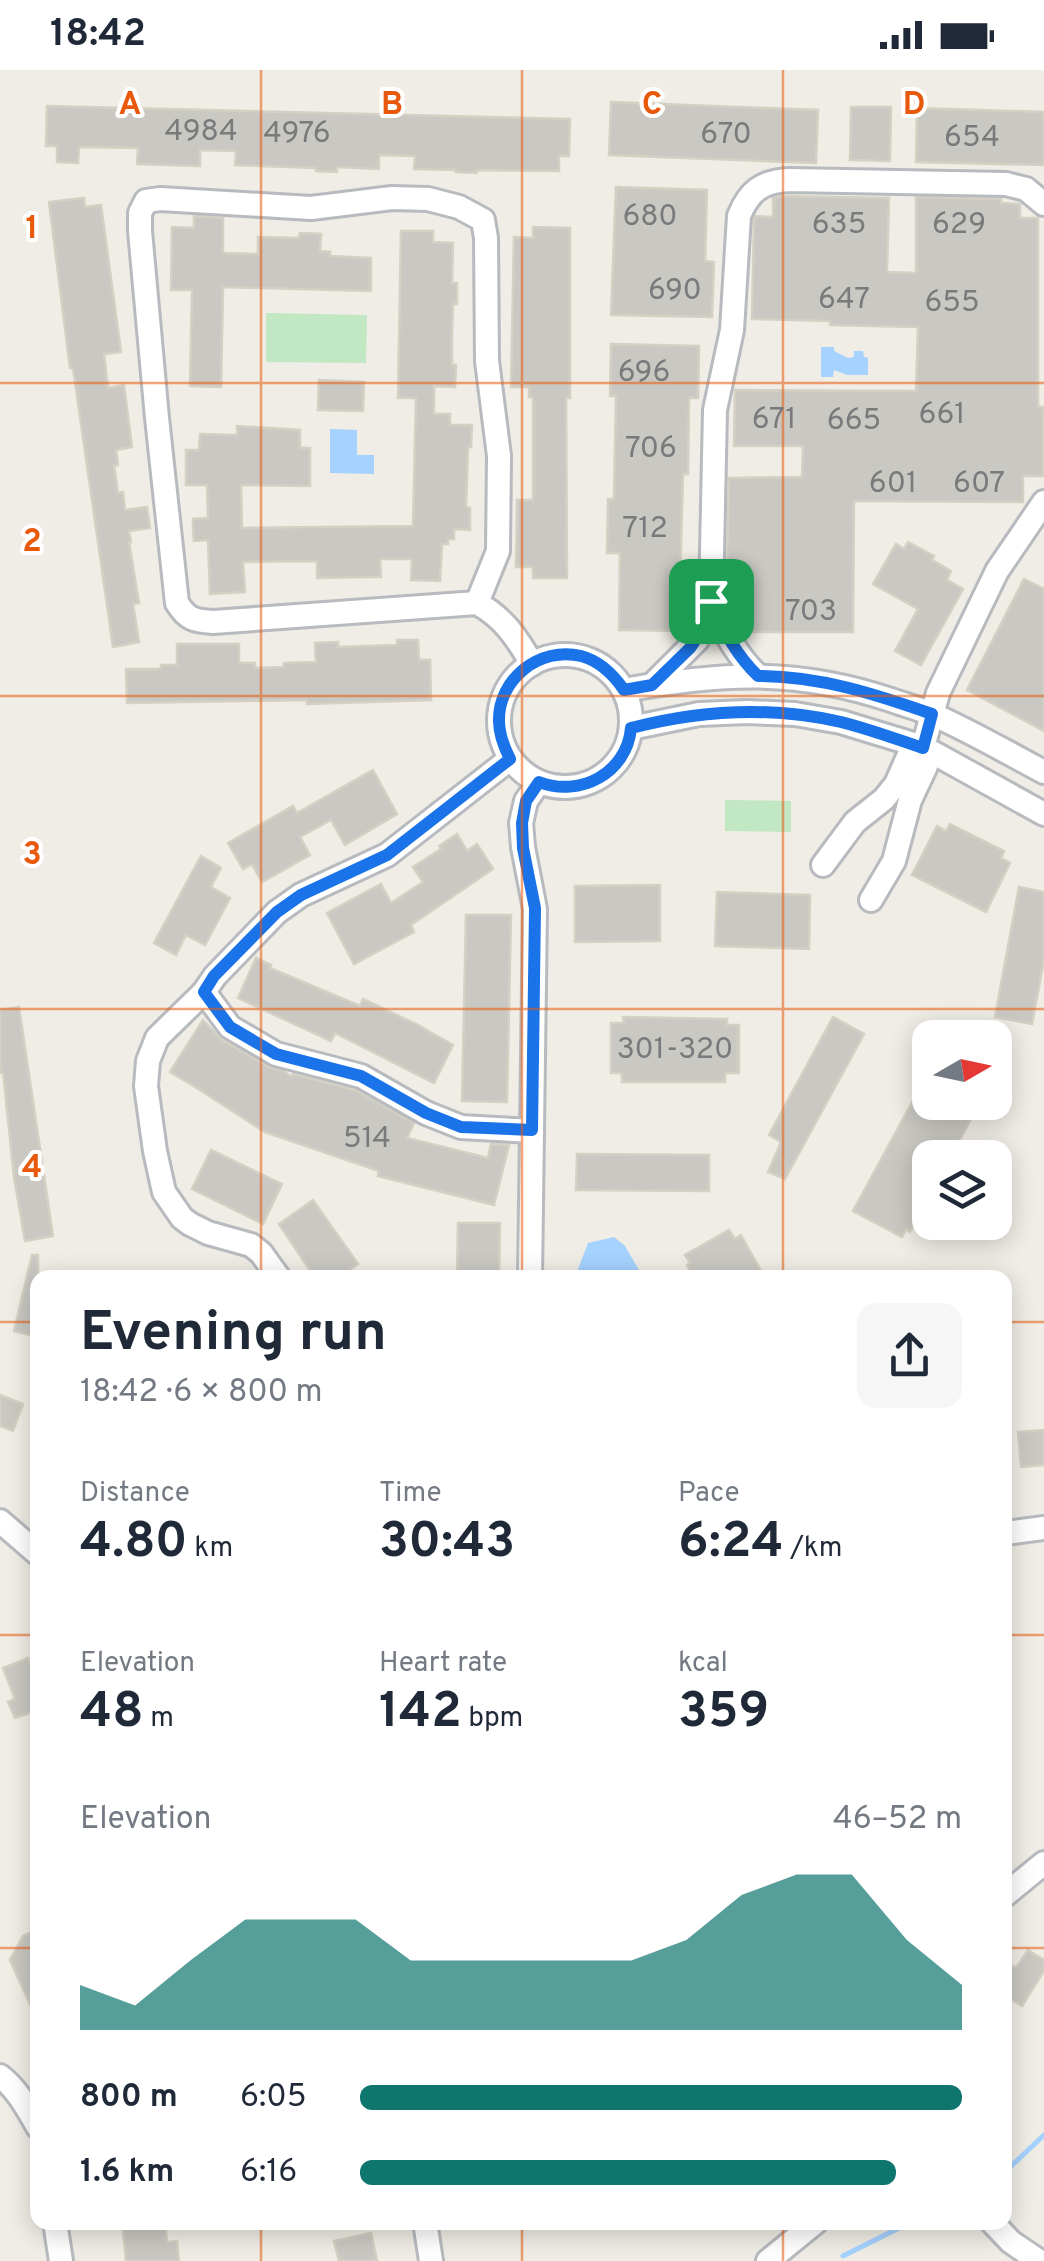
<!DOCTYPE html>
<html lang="en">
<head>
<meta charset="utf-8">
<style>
	body { margin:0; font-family:Overpass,sans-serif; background:#f6f6f7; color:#1f2937; height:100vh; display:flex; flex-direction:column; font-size:38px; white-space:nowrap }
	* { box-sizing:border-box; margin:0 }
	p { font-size:32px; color:#747a83 }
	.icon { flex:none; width:55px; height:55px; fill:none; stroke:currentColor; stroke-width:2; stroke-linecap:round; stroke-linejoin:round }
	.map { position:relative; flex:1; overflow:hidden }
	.side { position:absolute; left:30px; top:1200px; width:982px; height:960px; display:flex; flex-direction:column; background:#fff; border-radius:20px; box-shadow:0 5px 25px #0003 }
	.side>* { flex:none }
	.needle { width:65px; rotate:81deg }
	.controls { position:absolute; left:912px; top:950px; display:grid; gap:20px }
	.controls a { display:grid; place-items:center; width:100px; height:100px; border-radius:20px; background:#fff; box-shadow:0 5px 25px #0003; font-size:50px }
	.pin { position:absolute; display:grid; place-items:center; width:85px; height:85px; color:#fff; margin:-42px; border-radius:20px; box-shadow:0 5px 15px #0006 }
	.round { display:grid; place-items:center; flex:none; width:105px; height:105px; border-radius:20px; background:#f6f6f7 }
	.summary { display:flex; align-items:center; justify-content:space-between; height:170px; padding:0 50px }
	h1 { font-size:55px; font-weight:700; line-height:75px }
	.stats { display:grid; grid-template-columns:repeat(3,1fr); gap:15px; height:170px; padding:10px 50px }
	.stats div { display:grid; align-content:center }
	.stats b { font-size:50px; font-weight:700 }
	.stats small { font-size:28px; font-weight:400 }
	.stats p { font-size:28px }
	.chart { height:280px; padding:20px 50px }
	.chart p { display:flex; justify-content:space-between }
	.chart svg { width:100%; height:180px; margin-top:10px; fill:#0f766e; opacity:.7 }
	ul { padding:0 50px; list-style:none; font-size:32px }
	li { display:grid; grid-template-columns:160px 120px 1fr; align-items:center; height:75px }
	li i { height:25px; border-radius:12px; background:#0f766e }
	.status { display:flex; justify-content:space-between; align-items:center; height:70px; padding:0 50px; background:#fff; direction:ltr }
	.status svg { height:28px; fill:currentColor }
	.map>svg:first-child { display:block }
	.green { fill:#c1e7c3 }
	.water { fill:#a5d2ff }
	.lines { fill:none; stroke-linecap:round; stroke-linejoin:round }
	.stream { stroke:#a5d2ff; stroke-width:5 }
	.building { fill:#cac8c2; stroke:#d4d0c3; stroke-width:2.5 }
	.minor-casing { stroke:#b7babf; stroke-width:28 }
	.minor { stroke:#fff; stroke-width:22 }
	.route-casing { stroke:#fff; stroke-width:20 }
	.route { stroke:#1a73e8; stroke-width:12 }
	.grid { fill:none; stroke:#e8590c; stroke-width:2.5; stroke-opacity:0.55 }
	.labels { text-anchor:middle; stroke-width:8; stroke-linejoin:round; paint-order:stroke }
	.number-label { font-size:30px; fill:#787a7c }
	.grid-label { font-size:32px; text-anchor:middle; font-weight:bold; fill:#e8590c; stroke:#fff; stroke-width:8; stroke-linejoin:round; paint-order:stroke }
</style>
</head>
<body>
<div class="status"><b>18:42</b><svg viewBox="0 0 49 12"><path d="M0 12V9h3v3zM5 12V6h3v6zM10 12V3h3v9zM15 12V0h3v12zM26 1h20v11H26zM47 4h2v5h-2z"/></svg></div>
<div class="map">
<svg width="1044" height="2191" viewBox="0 0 1044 2191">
	<rect width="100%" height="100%" fill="#efede5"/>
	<g class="green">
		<path d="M 266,243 L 367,245 L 366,293 L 266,292 Z"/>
		<path d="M 725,730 L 791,731 L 791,762 L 725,761 Z"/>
	</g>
	<g class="water">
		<path d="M 821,277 L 834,277 L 834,281 L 848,288 L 854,287 L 854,281 L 863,281 L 864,287 L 868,288 L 868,305 L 847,305 L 834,300 L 833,307 L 821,307 Z"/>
		<path d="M 330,359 L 357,360 L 357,385 L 374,385 L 374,404 L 330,403 Z"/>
		<path d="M 614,1167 L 625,1176 L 643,1207 L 575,1207 L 588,1173 Z"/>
	</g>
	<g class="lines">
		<g class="stream">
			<path d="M 1006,2101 L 1044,2065"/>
			<path d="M 843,2186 L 911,2152"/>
		</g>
	</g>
	<g class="building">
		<path d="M 611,32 L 818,40 L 816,93 L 609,85 Z"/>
		<path d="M 47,36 L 570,49 L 569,86 L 559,86 L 559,101 L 477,100 L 477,103 L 456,102 L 456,100 L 414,99 L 415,86 L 379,85 L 379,99 L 337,97 L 337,102 L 316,101 L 316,98 L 235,95 L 236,81 L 200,80 L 200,96 L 137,94 L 138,78 L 79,77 L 78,93 L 57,92 L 57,76 L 46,76 Z"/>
		<path d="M 851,37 L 891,37 L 890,91 L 850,90 Z"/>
		<path d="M 917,38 L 1044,42 L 1044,95 L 916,92 Z"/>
		<path d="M 616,117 L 707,120 L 705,191 L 714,192 L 712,247 L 611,245 Z"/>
		<path d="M 782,126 L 889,128 L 887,202 L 916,203 L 916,127 L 1001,129 L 1001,133 L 1020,134 L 1020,148 L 1038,148 L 1038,337 L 1043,337 L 1043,406 L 1023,406 L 1023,432 L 854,431 L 853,562 L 743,562 L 726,528 L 729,408 L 802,407 L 803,376 L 734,376 L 735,320 L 916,321 L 918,257 L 830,255 L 830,251 L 752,249 L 754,149 L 755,146 L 773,147 L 773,128 Z"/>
		<path d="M 84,128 L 85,137 L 101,135 L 121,282 L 104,284 L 108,318 L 124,315 L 132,377 L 116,380 L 118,395 L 114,396 L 118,423 L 123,422 L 125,440 L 147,437 L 150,458 L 129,461 L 131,472 L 129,472 L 139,533 L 133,534 L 139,572 L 113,577 L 73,298 L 70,298 L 49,132 Z"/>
		<path d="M 194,146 L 223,148 L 223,183 L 258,184 L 258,167 L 299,168 L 300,163 L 321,164 L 320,181 L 330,182 L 330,186 L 371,188 L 371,221 L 223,217 L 221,317 L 190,316 L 192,220 L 171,220 L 172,157 L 194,158 Z"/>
		<path d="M 533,157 L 570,158 L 570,328 L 566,328 L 567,508 L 533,508 L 533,497 L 516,497 L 517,430 L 533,430 L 533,327 L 529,327 L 529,317 L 511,317 L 514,167 L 533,168 Z"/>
		<path d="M 401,161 L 433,161 L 433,172 L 453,173 L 452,213 L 457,213 L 457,234 L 453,234 L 452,266 L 452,295 L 456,295 L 455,317 L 434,316 L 434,344 L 450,344 L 450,355 L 472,355 L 471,377 L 468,377 L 466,437 L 470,438 L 470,460 L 454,459 L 454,469 L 448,469 L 448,474 L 442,474 L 440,511 L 411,510 L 412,489 L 380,489 L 381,507 L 369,507 L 317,508 L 317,491 L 243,492 L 245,522 L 210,524 L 208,470 L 194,471 L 193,460 L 193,449 L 208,448 L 207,415 L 186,415 L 186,380 L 199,380 L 200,364 L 237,365 L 237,356 L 300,360 L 300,378 L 310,378 L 310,416 L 241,415 L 242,458 L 413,456 L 416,328 L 398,328 Z"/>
		<path d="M 611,274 L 699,276 L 698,328 L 689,328 L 688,404 L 683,404 L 680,510 L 691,510 L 690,545 L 684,561 L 619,560 L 620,483 L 607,483 L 608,429 L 614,429 L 616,326 L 610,326 Z"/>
		<path d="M 319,310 L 364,312 L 363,341 L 318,340 Z"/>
		<path d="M 908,472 L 934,486 L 932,490 L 951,501 L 947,510 L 963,519 L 921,595 L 895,581 L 918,539 L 873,514 L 896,474 L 904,479 Z"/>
		<path d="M 1024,509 L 1044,519 L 1044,661 L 967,620 Z"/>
		<path d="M 397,570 L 418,570 L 419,590 L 430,590 L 431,630 L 307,634 L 307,630 L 127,633 L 126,599 L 161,599 L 161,595 L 177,595 L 177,574 L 239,574 L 239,593 L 255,593 L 255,598 L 284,597 L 284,593 L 316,592 L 315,573 L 338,572 L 338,577 L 397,575 Z"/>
		<path d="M 373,700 L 397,744 L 345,775 L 331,750 L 300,767 L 310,785 L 262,812 L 252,794 L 243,799 L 228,773 L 293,736 L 297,743 Z"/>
		<path d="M 950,754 L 1004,781 L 1001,788 L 1010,793 L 986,842 L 912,805 L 937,756 L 946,761 Z"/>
		<path d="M 457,764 L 467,781 L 477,774 L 493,799 L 411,855 L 414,862 L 354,894 L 327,843 L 381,814 L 391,833 L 423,812 L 413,797 L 441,779 L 439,776 Z"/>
		<path d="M 201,786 L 221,798 L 211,817 L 230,828 L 205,875 L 186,865 L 176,885 L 154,873 Z"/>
		<path d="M 660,815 L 660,871 L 575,872 L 575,816 Z"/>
		<path d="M 1019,817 L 1044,822 L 1044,890 L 1032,954 L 995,947 Z"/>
		<path d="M 717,822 L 810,825 L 809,879 L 715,876 Z"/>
		<path d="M 466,845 L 511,845 L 507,1032 L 462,1031 Z"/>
		<path d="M 256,888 L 271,895 L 270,898 L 360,936 L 363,929 L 418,955 L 453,975 L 434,1013 L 335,963 L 331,971 L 238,928 Z"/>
		<path d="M 19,937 L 53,1166 L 25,1171 L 14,1107 L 3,1002 L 0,1003 L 0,940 Z"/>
		<path d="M 623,947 L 727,949 L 727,955 L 739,955 L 739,1003 L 725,1003 L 725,1012 L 622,1012 L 622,1003 L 611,1003 L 611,953 L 624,953 Z"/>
		<path d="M 833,947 L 864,964 L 785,1109 L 768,1102 L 781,1072 L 769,1065 Z"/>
		<path d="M 203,950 L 222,970 L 269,997 L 283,1001 L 292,1007 L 293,1004 L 355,1020 L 414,1053 L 407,1068 L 488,1088 L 491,1074 L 509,1075 L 494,1135 L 378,1106 L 379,1101 L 265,1062 L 192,1015 L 170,1002 Z"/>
		<path d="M 930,999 L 930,1032 L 967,1032 L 977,1038 L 950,1088 L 930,1088 L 930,1125 L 910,1162 L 906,1159 L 902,1167 L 853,1141 Z"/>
		<path d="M 211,1080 L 282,1114 L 263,1154 L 192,1119 Z"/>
		<path d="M 577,1084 L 709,1085 L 709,1121 L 576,1120 Z"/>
		<path d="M 313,1130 L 358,1194 L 338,1208 L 315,1208 L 279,1154 Z"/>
		<path d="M 458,1153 L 500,1153 L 499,1208 L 457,1208 Z"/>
		<path d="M 729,1160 L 735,1169 L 741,1165 L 765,1208 L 694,1208 L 687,1195 L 690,1193 L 685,1185 Z"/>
		<path d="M 32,1185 L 38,1185 L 38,1267 L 14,1261 Z"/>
		<path d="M 0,1325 L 23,1334 L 13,1361 L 0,1356 Z"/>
		<path d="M 1044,1360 L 1044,1395 L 1021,1397 L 1018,1362 Z"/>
		<path d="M 28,1588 L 38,1612 L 38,1640 L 15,1648 L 8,1632 L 15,1629 L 3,1598 Z"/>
		<path d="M 38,1859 L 38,1952 L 10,1890 L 23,1866 Z"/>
		<path d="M 1028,1880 L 1044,1890 L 1044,1901 L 1022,1936 L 1005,1926 L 1005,1908 L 1013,1896 L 1016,1898 Z"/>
		<path d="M 122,2152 L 165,2152 L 167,2172 L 177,2171 L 179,2191 L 126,2191 Z"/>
		<path d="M 371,2163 L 377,2191 L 339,2191 L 334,2171 Z"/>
	</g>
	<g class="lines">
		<g class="minor-casing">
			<g id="minor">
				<path d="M 711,531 C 722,559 736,585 758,606"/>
				<path d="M 477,533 L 498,481 L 499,386 L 487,291 L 486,168 L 483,150 L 459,137 L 428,129 L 392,128 L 311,138 L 160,129 L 146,131 L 140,143 L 140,161 L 157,348 L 177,533 C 187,549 194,551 213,552 L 477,533 C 504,548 517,568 532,594"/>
				<circle cx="565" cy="651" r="66"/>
				<path d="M 652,615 L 697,570 L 711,531 L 715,340 L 732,260 L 739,146 C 749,121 762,111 790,110 L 1006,114 L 1026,119 L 1044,134"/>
				<path d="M 624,620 C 721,603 796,598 891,630 C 905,635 920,639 934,645 C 972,662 1008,683 1044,702"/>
				<path d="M 631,658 L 699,644 L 747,642 L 795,644 L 841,652 L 923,677 L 1044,744"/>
				<path d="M 823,795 L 855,752 L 884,729 L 896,714 L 908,687 L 923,677"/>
				<path d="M 871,830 L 894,791 L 910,730 L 926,696 L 923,677 L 938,623 L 997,501 L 1044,432"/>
				<path d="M 204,922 L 230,957 L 276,984 L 361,1006 L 426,1043 L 461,1057 L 532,1061"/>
				<path d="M 279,1208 L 261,1183 L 251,1175 L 208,1163 L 190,1154 L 182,1148 L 164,1122 L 155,1081 L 146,1016 L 148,991 L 157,968 L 204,922 L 215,906 L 277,842 L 301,825 L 387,785 L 510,689"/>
				<path d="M 530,1208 L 535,839 L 523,777 L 521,753 L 526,731 L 539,712"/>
				<path d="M 0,1451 L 38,1484"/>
				<path d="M 1005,1463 L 1044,1458"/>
				<path d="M 1005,1825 L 1044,1793"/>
				<path d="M 0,2006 C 17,2019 27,2038 38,2057"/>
				<path d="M 55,2152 L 61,2191"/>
				<path d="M 425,2152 L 431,2191"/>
				<path d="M 992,2152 L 1011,2172 L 1039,2191"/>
				<path d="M 768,2191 L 816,2152"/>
			</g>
		</g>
		<use href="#minor" class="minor"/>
	</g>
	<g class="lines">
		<g class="route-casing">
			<path id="route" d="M 711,531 C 722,559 736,585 758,606 C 820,606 875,624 932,644 L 923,678 C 896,669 869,659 841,652 C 771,636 700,640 631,658 C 627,703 580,728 539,712 L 526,731 L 522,753 L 523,778 L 535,838 L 532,1060 L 461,1057 L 426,1043 L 361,1006 L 276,984 L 230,957 L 204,922 L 214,906 L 277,842 L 301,825 L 387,785 L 510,689 C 504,677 499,665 499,651 C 498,609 540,576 581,586 C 600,591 613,604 624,620 L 652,615 L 690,578 L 701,562 Z"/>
		</g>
		<use href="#route" class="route"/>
	</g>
	<path class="grid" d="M 261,0 L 261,1208M 522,0 L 522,1208M 783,0 L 783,1208M 0,313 L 1044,313M 0,626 L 1044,626M 0,939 L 1044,939M 0,1252 L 38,1252M 1005,1252 L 1044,1252M 0,1565 L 38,1565M 1005,1565 L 1044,1565M 0,1878 L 38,1878M 1005,1878 L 1044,1878M 261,2152 L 261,2191M 522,2152 L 522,2191M 783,2152 L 783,2191"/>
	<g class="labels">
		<g class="number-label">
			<text x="201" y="70">4984</text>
			<text x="297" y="72">4976</text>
			<text x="726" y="73">670</text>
			<text x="972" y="76">654</text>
			<text x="650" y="155">680</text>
			<text x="839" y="163">635</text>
			<text x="959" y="163">629</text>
			<text x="675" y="229">690</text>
			<text x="844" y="238">647</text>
			<text x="952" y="241">655</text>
			<text x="644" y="311">696</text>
			<text x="942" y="353">661</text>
			<text x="774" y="358">671</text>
			<text x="854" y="359">665</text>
			<text x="651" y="387">706</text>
			<text x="893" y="422">601</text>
			<text x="979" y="422">607</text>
			<text x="645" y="467">712</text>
			<text x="811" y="550">703</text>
			<text x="675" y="988">301-320</text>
			<text x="367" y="1077">514</text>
		</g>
	</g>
	<g class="grid-label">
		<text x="130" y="44">A</text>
		<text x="392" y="44">B</text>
		<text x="652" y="44">C</text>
		<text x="914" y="44">D</text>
		<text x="32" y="168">1</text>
		<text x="32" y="481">2</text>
		<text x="32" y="794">3</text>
		<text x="32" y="1107">4</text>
	</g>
</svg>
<div class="controls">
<a><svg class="needle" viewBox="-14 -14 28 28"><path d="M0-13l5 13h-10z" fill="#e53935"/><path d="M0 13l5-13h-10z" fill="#747a83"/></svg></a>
<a><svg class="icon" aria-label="layers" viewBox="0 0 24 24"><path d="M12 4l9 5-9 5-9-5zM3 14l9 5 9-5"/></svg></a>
</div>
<div class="pin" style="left:711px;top:531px;background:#1e9e55"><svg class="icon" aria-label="arrive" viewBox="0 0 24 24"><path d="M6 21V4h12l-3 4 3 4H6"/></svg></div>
<section class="side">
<div class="summary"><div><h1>Evening run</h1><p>18:42 · 6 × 800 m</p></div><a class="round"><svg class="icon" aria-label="share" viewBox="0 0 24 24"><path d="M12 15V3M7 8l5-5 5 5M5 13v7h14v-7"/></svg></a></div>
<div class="stats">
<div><p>Distance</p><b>4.80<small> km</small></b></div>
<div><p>Time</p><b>30:43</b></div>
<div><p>Pace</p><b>6:24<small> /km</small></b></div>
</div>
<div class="stats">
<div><p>Elevation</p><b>48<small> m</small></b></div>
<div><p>Heart rate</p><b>142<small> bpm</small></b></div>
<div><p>kcal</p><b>359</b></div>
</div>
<div class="chart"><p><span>Elevation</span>46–52 m</p>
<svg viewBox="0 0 160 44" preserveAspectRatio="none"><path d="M0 44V33L10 38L20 27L30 17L40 17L50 17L60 27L70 27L80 27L90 27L100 27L110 22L120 11L130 6L140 6L150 22L160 33V44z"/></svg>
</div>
<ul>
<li><b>800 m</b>6:05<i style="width:100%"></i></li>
<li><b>1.6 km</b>6:16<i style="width:89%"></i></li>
</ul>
</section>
</div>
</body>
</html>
